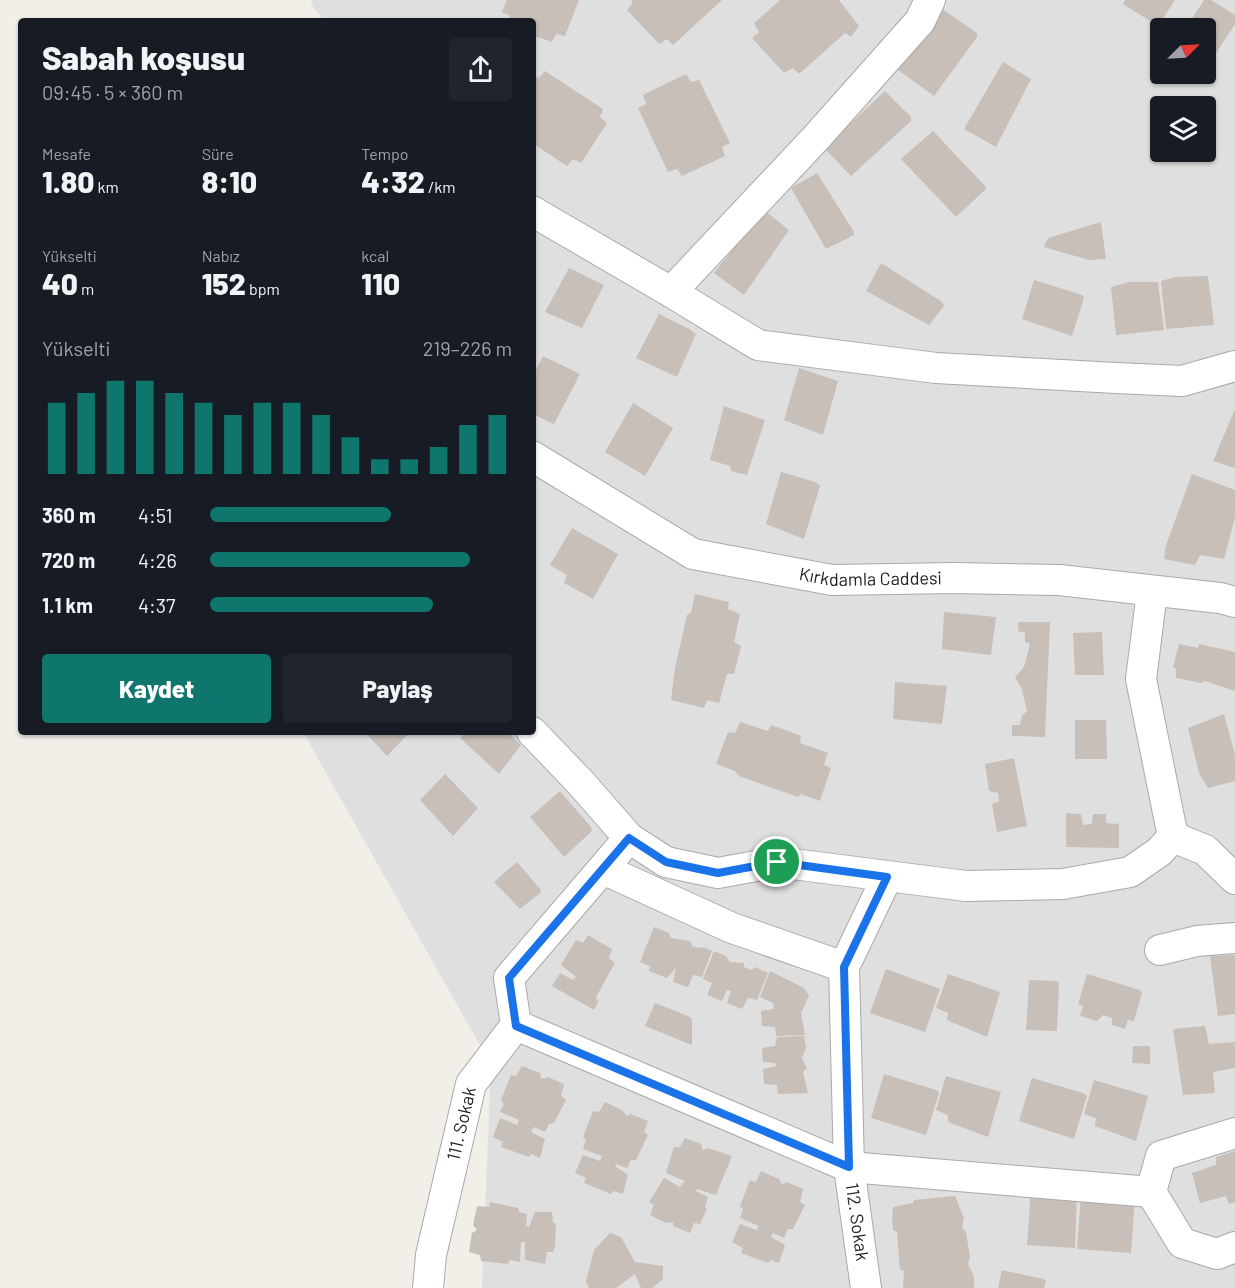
<!DOCTYPE html>
<html lang="tr">
<head>
<meta charset="utf-8">
<style>
	body { margin:0; font-family:Barlow,sans-serif; background:#20242c; color:#f1f3f6; height:100vh; display:flex; flex-direction:column; font-size:22px; white-space:nowrap }
	* { box-sizing:border-box; margin:0 }
	p { font-size:20px; color:#9ea1a6 }
	.icon { flex:none; width:33px; height:33px; fill:none; stroke:currentColor; stroke-width:2; stroke-linecap:round; stroke-linejoin:round }
	.map { position:relative; flex:1; overflow:hidden }
	.side { position:absolute; left:18px; top:18px; width:518px; height:717px; display:flex; flex-direction:column; background:#171b24; border-radius:6px; box-shadow:0 2px 4px #0004 }
	.side>* { flex:none }
	.needle { width:39px; rotate:66deg }
	.tools { position:absolute; left:1150px; top:18px; display:grid; gap:12px }
	.tools a { display:grid; place-items:center; width:66px; height:66px; border-radius:6px; background:#171b24; box-shadow:0 2px 4px #0004; font-size:30px }
	.pin { position:absolute; display:grid; place-items:center; width:51px; height:51px; color:#fff; margin:-26px; border:3px solid #fff; border-radius:50%; box-shadow:0 2px 6px #0007 }
	.round { display:grid; place-items:center; flex:none; width:63px; height:63px; border-radius:6px; background:#20242c }
	.summary { display:flex; align-items:center; justify-content:space-between; height:102px; padding:0 24px }
	h1 { font-size:33px; font-weight:800; line-height:45px }
	.metrics { display:grid; grid-template-columns:repeat(3,1fr); gap:9px; height:102px; padding:6px 24px }
	.metrics div { display:grid; align-content:center }
	.metrics b { font-size:30px; font-weight:800 }
	.metrics small { font-size:16px; font-weight:400 }
	.metrics p { font-size:16px }
	.chart { height:168px; padding:12px 24px }
	.chart p { display:flex; justify-content:space-between }
	.chart svg { width:100%; height:108px; margin-top:6px; stroke:#0f766e; stroke-width:6 }
	.cta { display:flex; gap:12px; margin-top:auto; padding:12px 24px }
	.cta a { flex:1; height:69px; border-radius:6px; background:#0f766e; color:#fff; font-size:24px; font-weight:800; line-height:69px; text-align:center }
	.cta a+a { background:#20242c; color:#f1f3f6 }
	ul { padding:0 24px; list-style:none; font-size:20px }
	li { display:grid; grid-template-columns:96px 72px 1fr; align-items:center; height:45px }
	li i { height:15px; border-radius:8px; background:#0f766e }
	.map>svg:first-child { display:block }
	.residential { fill:#e0dfdf; fill-rule:evenodd }
	.building { fill:#c7bfb8 }
	.lines { fill:none; stroke-linecap:round; stroke-linejoin:round }
	.minor-casing { stroke:#a9a9a9; stroke-width:32 }
	.minor { stroke:#fff; stroke-width:30 }
	.route-casing { stroke:#fff; stroke-width:12 }
	.route { stroke:#1a73e8; stroke-width:8 }
	.labels { text-anchor:middle; stroke-width:4.5; stroke-linejoin:round; paint-order:stroke }
	.street-label { font-size:18px; fill:#222; stroke:#fff }
</style>
</head>
<body>
<div class="map">
<svg width="1235" height="1288" viewBox="0 0 1235 1288">
	<rect width="100%" height="100%" fill="#f2efe9"/>
	<path class="residential" d="M 312,0 L 1235,0 L 1235,1288 L 482,1288 L 491,1065 L 303,732 L 532,732 L 532,21 L 324,21 L 311,4 ZM 1161,28 L 1206,28 L 1206,74 L 1161,74 ZM 1161,106 L 1206,106 L 1206,152 L 1161,152 Z"/>
	<g class="building">
		<path d="M 507,0 L 579,0 L 565,36 L 556,34 L 552,42 L 532,35 L 532,21 L 509,21 L 510,16 L 502,12 Z"/>
		<path d="M 631,0 L 722,0 L 673,45 L 667,39 L 659,44 L 627,10 L 633,2 Z"/>
		<path d="M 780,0 L 839,0 L 859,26 L 851,37 L 845,33 L 799,74 L 793,68 L 784,73 L 752,38 L 759,32 L 754,23 Z"/>
		<path d="M 1125,0 L 1175,0 L 1158,26 L 1123,4 Z"/>
		<path d="M 1204,0 L 1211,0 L 1235,15 L 1235,24 L 1213,58 L 1206,53 L 1206,28 L 1186,28 Z"/>
		<path d="M 942,9 L 977,33 L 977,37 L 934,96 L 898,70 Z"/>
		<path d="M 1003,62 L 1031,79 L 996,147 L 964,129 Z"/>
		<path d="M 545,71 L 603,109 L 600,117 L 607,123 L 581,163 L 573,159 L 567,166 L 532,143 L 532,75 L 539,78 Z"/>
		<path d="M 686,74 L 691,82 L 699,80 L 730,143 L 722,147 L 725,156 L 682,176 L 677,169 L 668,172 L 638,108 L 646,104 L 643,95 Z"/>
		<path d="M 885,91 L 911,117 L 911,121 L 851,176 L 824,148 Z"/>
		<path d="M 933,131 L 985,186 L 986,189 L 956,217 L 901,159 Z"/>
		<path d="M 817,173 L 854,232 L 854,235 L 826,249 L 791,188 Z"/>
		<path d="M 764,210 L 789,230 L 744,295 L 714,273 Z"/>
		<path d="M 1101,222 L 1106,259 L 1089,260 L 1044,247 L 1048,238 Z"/>
		<path d="M 881,263 L 942,302 L 944,306 L 929,325 L 866,291 Z"/>
		<path d="M 569,268 L 604,285 L 582,328 L 545,312 Z"/>
		<path d="M 1208,276 L 1214,325 L 1166,329 L 1161,281 L 1175,277 Z"/>
		<path d="M 1034,280 L 1082,295 L 1084,298 L 1072,336 L 1022,319 Z"/>
		<path d="M 1129,282 L 1158,282 L 1164,330 L 1116,335 L 1111,287 Z"/>
		<path d="M 659,314 L 689,329 L 696,334 L 677,377 L 636,358 Z"/>
		<path d="M 543,356 L 580,374 L 554,424 L 532,414 L 532,377 Z"/>
		<path d="M 799,368 L 838,381 L 823,435 L 784,420 Z"/>
		<path d="M 633,403 L 673,428 L 645,476 L 605,452 Z"/>
		<path d="M 724,406 L 765,420 L 747,475 L 731,471 L 730,466 L 710,460 Z"/>
		<path d="M 1235,409 L 1235,468 L 1213,461 Z"/>
		<path d="M 781,472 L 815,482 L 820,486 L 804,539 L 766,524 Z"/>
		<path d="M 1192,474 L 1235,490 L 1235,517 L 1224,559 L 1200,555 L 1195,565 L 1164,559 L 1166,545 Z"/>
		<path d="M 572,528 L 618,554 L 593,599 L 564,583 L 567,575 L 550,565 Z"/>
		<path d="M 695,594 L 729,602 L 728,609 L 740,614 L 734,642 L 741,646 L 734,674 L 727,674 L 719,703 L 707,700 L 704,708 L 671,700 L 675,668 L 687,615 L 691,613 Z"/>
		<path d="M 944,612 L 996,617 L 991,655 L 942,649 Z"/>
		<path d="M 1018,622 L 1050,622 L 1045,737 L 1012,736 L 1012,725 L 1020,725 L 1022,716 L 1027,711 L 1022,690 L 1015,677 L 1024,667 L 1030,644 L 1025,642 L 1025,633 L 1018,631 Z"/>
		<path d="M 1102,632 L 1104,675 L 1075,675 L 1073,633 Z"/>
		<path d="M 1179,644 L 1198,648 L 1199,644 L 1235,652 L 1235,691 L 1205,681 L 1201,683 L 1176,678 L 1176,669 L 1173,667 Z"/>
		<path d="M 895,682 L 947,686 L 942,724 L 893,719 Z"/>
		<path d="M 1224,714 L 1235,755 L 1235,781 L 1208,788 L 1199,773 L 1188,728 Z"/>
		<path d="M 1075,720 L 1106,720 L 1107,759 L 1075,759 Z"/>
		<path d="M 740,722 L 768,731 L 771,725 L 791,732 L 801,736 L 800,743 L 828,753 L 824,765 L 831,768 L 820,801 L 801,794 L 798,797 L 739,776 L 735,771 L 716,764 L 728,732 L 735,733 Z"/>
		<path d="M 365,732 L 410,732 L 387,756 Z"/>
		<path d="M 466,732 L 507,732 L 521,745 L 499,774 L 460,738 Z"/>
		<path d="M 1014,758 L 1027,826 L 997,832 L 992,804 L 999,801 L 998,793 L 989,791 L 985,764 Z"/>
		<path d="M 445,774 L 478,808 L 453,836 L 420,800 Z"/>
		<path d="M 560,791 L 591,827 L 592,831 L 564,857 L 530,817 Z"/>
		<path d="M 1066,813 L 1081,814 L 1083,825 L 1092,824 L 1093,814 L 1106,814 L 1106,823 L 1119,824 L 1119,848 L 1066,847 Z"/>
		<path d="M 517,862 L 541,890 L 540,893 L 520,909 L 494,882 Z"/>
		<path d="M 654,927 L 669,933 L 671,938 L 690,941 L 693,947 L 706,948 L 712,951 L 702,977 L 693,975 L 688,987 L 673,982 L 676,968 L 667,978 L 649,971 L 650,966 L 640,962 Z"/>
		<path d="M 588,935 L 612,949 L 609,958 L 615,963 L 596,997 L 598,1002 L 594,1010 L 552,986 L 560,973 L 573,980 L 576,977 L 561,965 L 576,940 L 583,943 Z"/>
		<path d="M 714,951 L 726,956 L 730,962 L 744,963 L 744,967 L 751,970 L 755,967 L 768,973 L 757,1000 L 748,998 L 742,1009 L 727,1003 L 731,991 L 727,990 L 722,1001 L 707,995 L 712,983 L 703,979 Z"/>
		<path d="M 1235,955 L 1235,1014 L 1218,1016 L 1210,956 Z"/>
		<path d="M 886,969 L 940,989 L 925,1032 L 870,1013 Z"/>
		<path d="M 770,971 L 804,988 L 809,996 L 801,1013 L 805,1035 L 776,1036 L 775,1027 L 762,1026 L 761,1011 L 774,1009 L 773,1003 L 760,997 Z"/>
		<path d="M 948,974 L 1000,992 L 987,1037 L 947,1020 L 948,1013 L 936,1008 Z"/>
		<path d="M 1087,974 L 1140,990 L 1142,993 L 1134,1021 L 1128,1020 L 1125,1029 L 1112,1025 L 1112,1018 L 1103,1015 L 1097,1021 L 1080,1016 L 1083,1006 L 1078,1004 Z"/>
		<path d="M 1029,980 L 1057,981 L 1059,983 L 1057,1031 L 1026,1030 Z"/>
		<path d="M 655,1003 L 688,1016 L 692,1019 L 692,1045 L 645,1026 Z"/>
		<path d="M 1205,1026 L 1209,1044 L 1235,1042 L 1235,1068 L 1213,1072 L 1215,1093 L 1183,1095 L 1173,1029 Z"/>
		<path d="M 804,1036 L 806,1048 L 802,1058 L 807,1068 L 803,1072 L 808,1093 L 778,1094 L 777,1085 L 764,1084 L 763,1069 L 777,1066 L 775,1063 L 763,1062 L 762,1048 L 775,1046 L 777,1037 Z"/>
		<path d="M 1133,1046 L 1150,1046 L 1150,1064 L 1132,1063 Z"/>
		<path d="M 522,1066 L 540,1073 L 541,1079 L 548,1077 L 564,1084 L 561,1096 L 566,1100 L 554,1123 L 549,1124 L 545,1132 L 534,1127 L 531,1132 L 545,1139 L 540,1158 L 531,1154 L 529,1157 L 501,1147 L 503,1142 L 493,1137 L 500,1118 L 517,1125 L 519,1120 L 500,1112 L 504,1104 L 501,1100 L 511,1075 L 516,1076 Z"/>
		<path d="M 884,1074 L 936,1090 L 939,1093 L 926,1135 L 871,1118 Z"/>
		<path d="M 946,1076 L 1001,1092 L 988,1137 L 948,1122 L 948,1115 L 936,1110 Z"/>
		<path d="M 1032,1078 L 1083,1093 L 1087,1096 L 1074,1139 L 1019,1121 Z"/>
		<path d="M 1094,1080 L 1148,1096 L 1136,1141 L 1095,1126 L 1096,1118 L 1084,1114 Z"/>
		<path d="M 605,1102 L 622,1110 L 627,1116 L 630,1114 L 648,1121 L 644,1132 L 648,1135 L 636,1160 L 631,1160 L 627,1168 L 616,1164 L 615,1166 L 628,1175 L 623,1194 L 613,1191 L 611,1194 L 584,1183 L 586,1178 L 575,1173 L 583,1155 L 600,1161 L 602,1156 L 583,1149 L 586,1140 L 583,1137 L 593,1111 L 599,1112 Z"/>
		<path d="M 685,1138 L 701,1144 L 703,1150 L 708,1148 L 732,1156 L 716,1195 L 697,1189 L 696,1191 L 708,1197 L 705,1207 L 707,1209 L 700,1224 L 694,1223 L 690,1233 L 673,1226 L 673,1222 L 666,1223 L 650,1215 L 654,1205 L 649,1202 L 664,1178 L 680,1187 L 685,1181 L 666,1173 L 674,1147 L 680,1147 Z"/>
		<path d="M 1235,1151 L 1235,1202 L 1229,1204 L 1226,1196 L 1200,1203 L 1192,1173 L 1216,1165 L 1216,1157 Z"/>
		<path d="M 761,1171 L 779,1179 L 782,1185 L 787,1182 L 803,1189 L 800,1202 L 805,1205 L 793,1229 L 788,1229 L 784,1238 L 773,1233 L 771,1237 L 785,1245 L 779,1263 L 771,1260 L 768,1263 L 741,1253 L 743,1248 L 732,1242 L 740,1224 L 756,1230 L 759,1226 L 740,1218 L 743,1209 L 740,1206 L 750,1180 L 756,1182 Z"/>
		<path d="M 1031,1189 L 1077,1193 L 1075,1248 L 1027,1245 Z"/>
		<path d="M 1081,1194 L 1135,1197 L 1131,1253 L 1077,1249 Z"/>
		<path d="M 955,1196 L 964,1218 L 962,1227 L 966,1232 L 970,1257 L 968,1264 L 974,1277 L 974,1288 L 903,1288 L 904,1271 L 900,1270 L 897,1232 L 893,1230 L 892,1219 L 893,1207 L 913,1203 L 914,1200 Z"/>
		<path d="M 490,1202 L 518,1208 L 519,1212 L 527,1214 L 526,1226 L 529,1227 L 535,1212 L 552,1212 L 553,1222 L 556,1224 L 555,1246 L 553,1252 L 547,1252 L 545,1264 L 525,1260 L 525,1242 L 521,1242 L 520,1262 L 510,1260 L 508,1264 L 481,1261 L 480,1255 L 469,1252 L 472,1233 L 477,1230 L 473,1225 L 477,1206 L 489,1207 Z"/>
		<path d="M 610,1233 L 621,1237 L 635,1262 L 663,1266 L 663,1279 L 652,1288 L 641,1288 L 635,1274 L 616,1288 L 589,1288 L 586,1281 L 594,1250 Z"/>
		<path d="M 1002,1270 L 1043,1279 L 1046,1281 L 1044,1288 L 998,1288 Z"/>
	</g>
	<g class="lines">
		<g class="minor-casing">
			<g id="minor">
				<path d="M 532,211 L 671,292 L 758,345 L 936,368 L 1116,378 L 1182,381 L 1235,366"/>
				<path d="M 671,292 L 815,139 L 920,21 L 930,0"/>
				<path id="s1" d="M 532,456 L 693,554 L 832,580 L 954,578 L 1059,580 L 1220,598 L 1235,602"/>
				<path d="M 1152,592 L 1141,679 L 1173,837"/>
				<path d="M 532,732 L 580,782 L 629,838 L 666,862 L 718,873 L 777,862 L 966,886 L 1063,884 L 1130,872 L 1159,852 L 1173,837"/>
				<path d="M 1173,837 L 1205,850 L 1235,879"/>
				<path d="M 603,869 L 732,928 L 844,967"/>
				<path d="M 1160,950 L 1197,941 L 1235,938"/>
				<path d="M 516,1025 L 849,1167 L 1151,1192"/>
				<path d="M 1235,1133 L 1161,1156 L 1151,1192 L 1182,1243 L 1217,1254 L 1235,1247"/>
				<path id="s2" d="M 428,1288 L 431,1255 L 471,1084 L 516,1025 L 509,978 L 629,838"/>
				<path d="M 866,1288 L 849,1167 L 844,967 L 887,877"/>
			</g>
		</g>
		<use href="#minor" class="minor"/>
	</g>
	<g class="lines">
		<g class="route-casing">
			<path id="route" d="M 629,838 L 666,862 L 718,873 L 777,862 L 887,877 L 844,967 L 849,1167 L 516,1026 L 509,978 Z"/>
		</g>
		<use href="#route" class="route"/>
	</g>
	<g class="labels">
		<g class="street-label">
			<text dy="6" stroke="none"><textPath href="#s1" startOffset="368">Kırkdamla Caddesi</textPath></text>
			<text dy="6" stroke="none"><textPath href="#s2" startOffset="168">111. Sokak</textPath></text>
			<text transform="translate(857 1222) rotate(82)" y="6">112. Sokak</text>
		</g>
	</g>
</svg>
<div class="tools">
<a><svg class="needle" viewBox="-14 -14 28 28"><path d="M0-13l5 13h-10z" fill="#e53935"/><path d="M0 13l5-13h-10z" fill="#9ea1a6"/></svg></a>
<a><svg class="icon" aria-label="layers" viewBox="0 0 24 24"><path d="M12 4l9 5-9 5-9-5zM3 14l9 5 9-5"/></svg></a>
</div>
<div class="pin" style="left:777px;top:862px;background:#1e9e55"><svg class="icon" aria-label="arrive" viewBox="0 0 24 24"><path d="M6 21V4h12l-3 4 3 4H6"/></svg></div>
<section class="side">
<div class="summary"><div><h1>Sabah koşusu</h1><p>09:45 · 5 × 360 m</p></div><a class="round"><svg class="icon" aria-label="share" viewBox="0 0 24 24"><path d="M12 15V3M7 8l5-5 5 5M5 13v7h14v-7"/></svg></a></div>
<div class="metrics">
<div><p>Mesafe</p><b>1.80<small> km</small></b></div>
<div><p>Süre</p><b>8:10</b></div>
<div><p>Tempo</p><b>4:32<small> /km</small></b></div>
</div>
<div class="metrics">
<div><p>Yükselti</p><b>40<small> m</small></b></div>
<div><p>Nabız</p><b>152<small> bpm</small></b></div>
<div><p>kcal</p><b>110</b></div>
</div>
<div class="chart"><p><span>Yükselti</span>219–226 m</p>
<svg viewBox="0 0 160 44" preserveAspectRatio="none"><path d="M5 44V15M15 44V11M25 44V6M35 44V6M45 44V11M55 44V15M65 44V20M75 44V15M85 44V15M95 44V20M105 44V29M115 44V38M125 44V38M135 44V33M145 44V24M155 44V20"/></svg>
</div>
<ul>
<li><b>360 m</b>4:51<i style="width:60%"></i></li>
<li><b>720 m</b>4:26<i style="width:86%"></i></li>
<li><b>1.1 km</b>4:37<i style="width:74%"></i></li>
</ul>
<div class="cta"><a>Kaydet</a><a>Paylaş</a></div>
</section>
</div>
</body>
</html>
